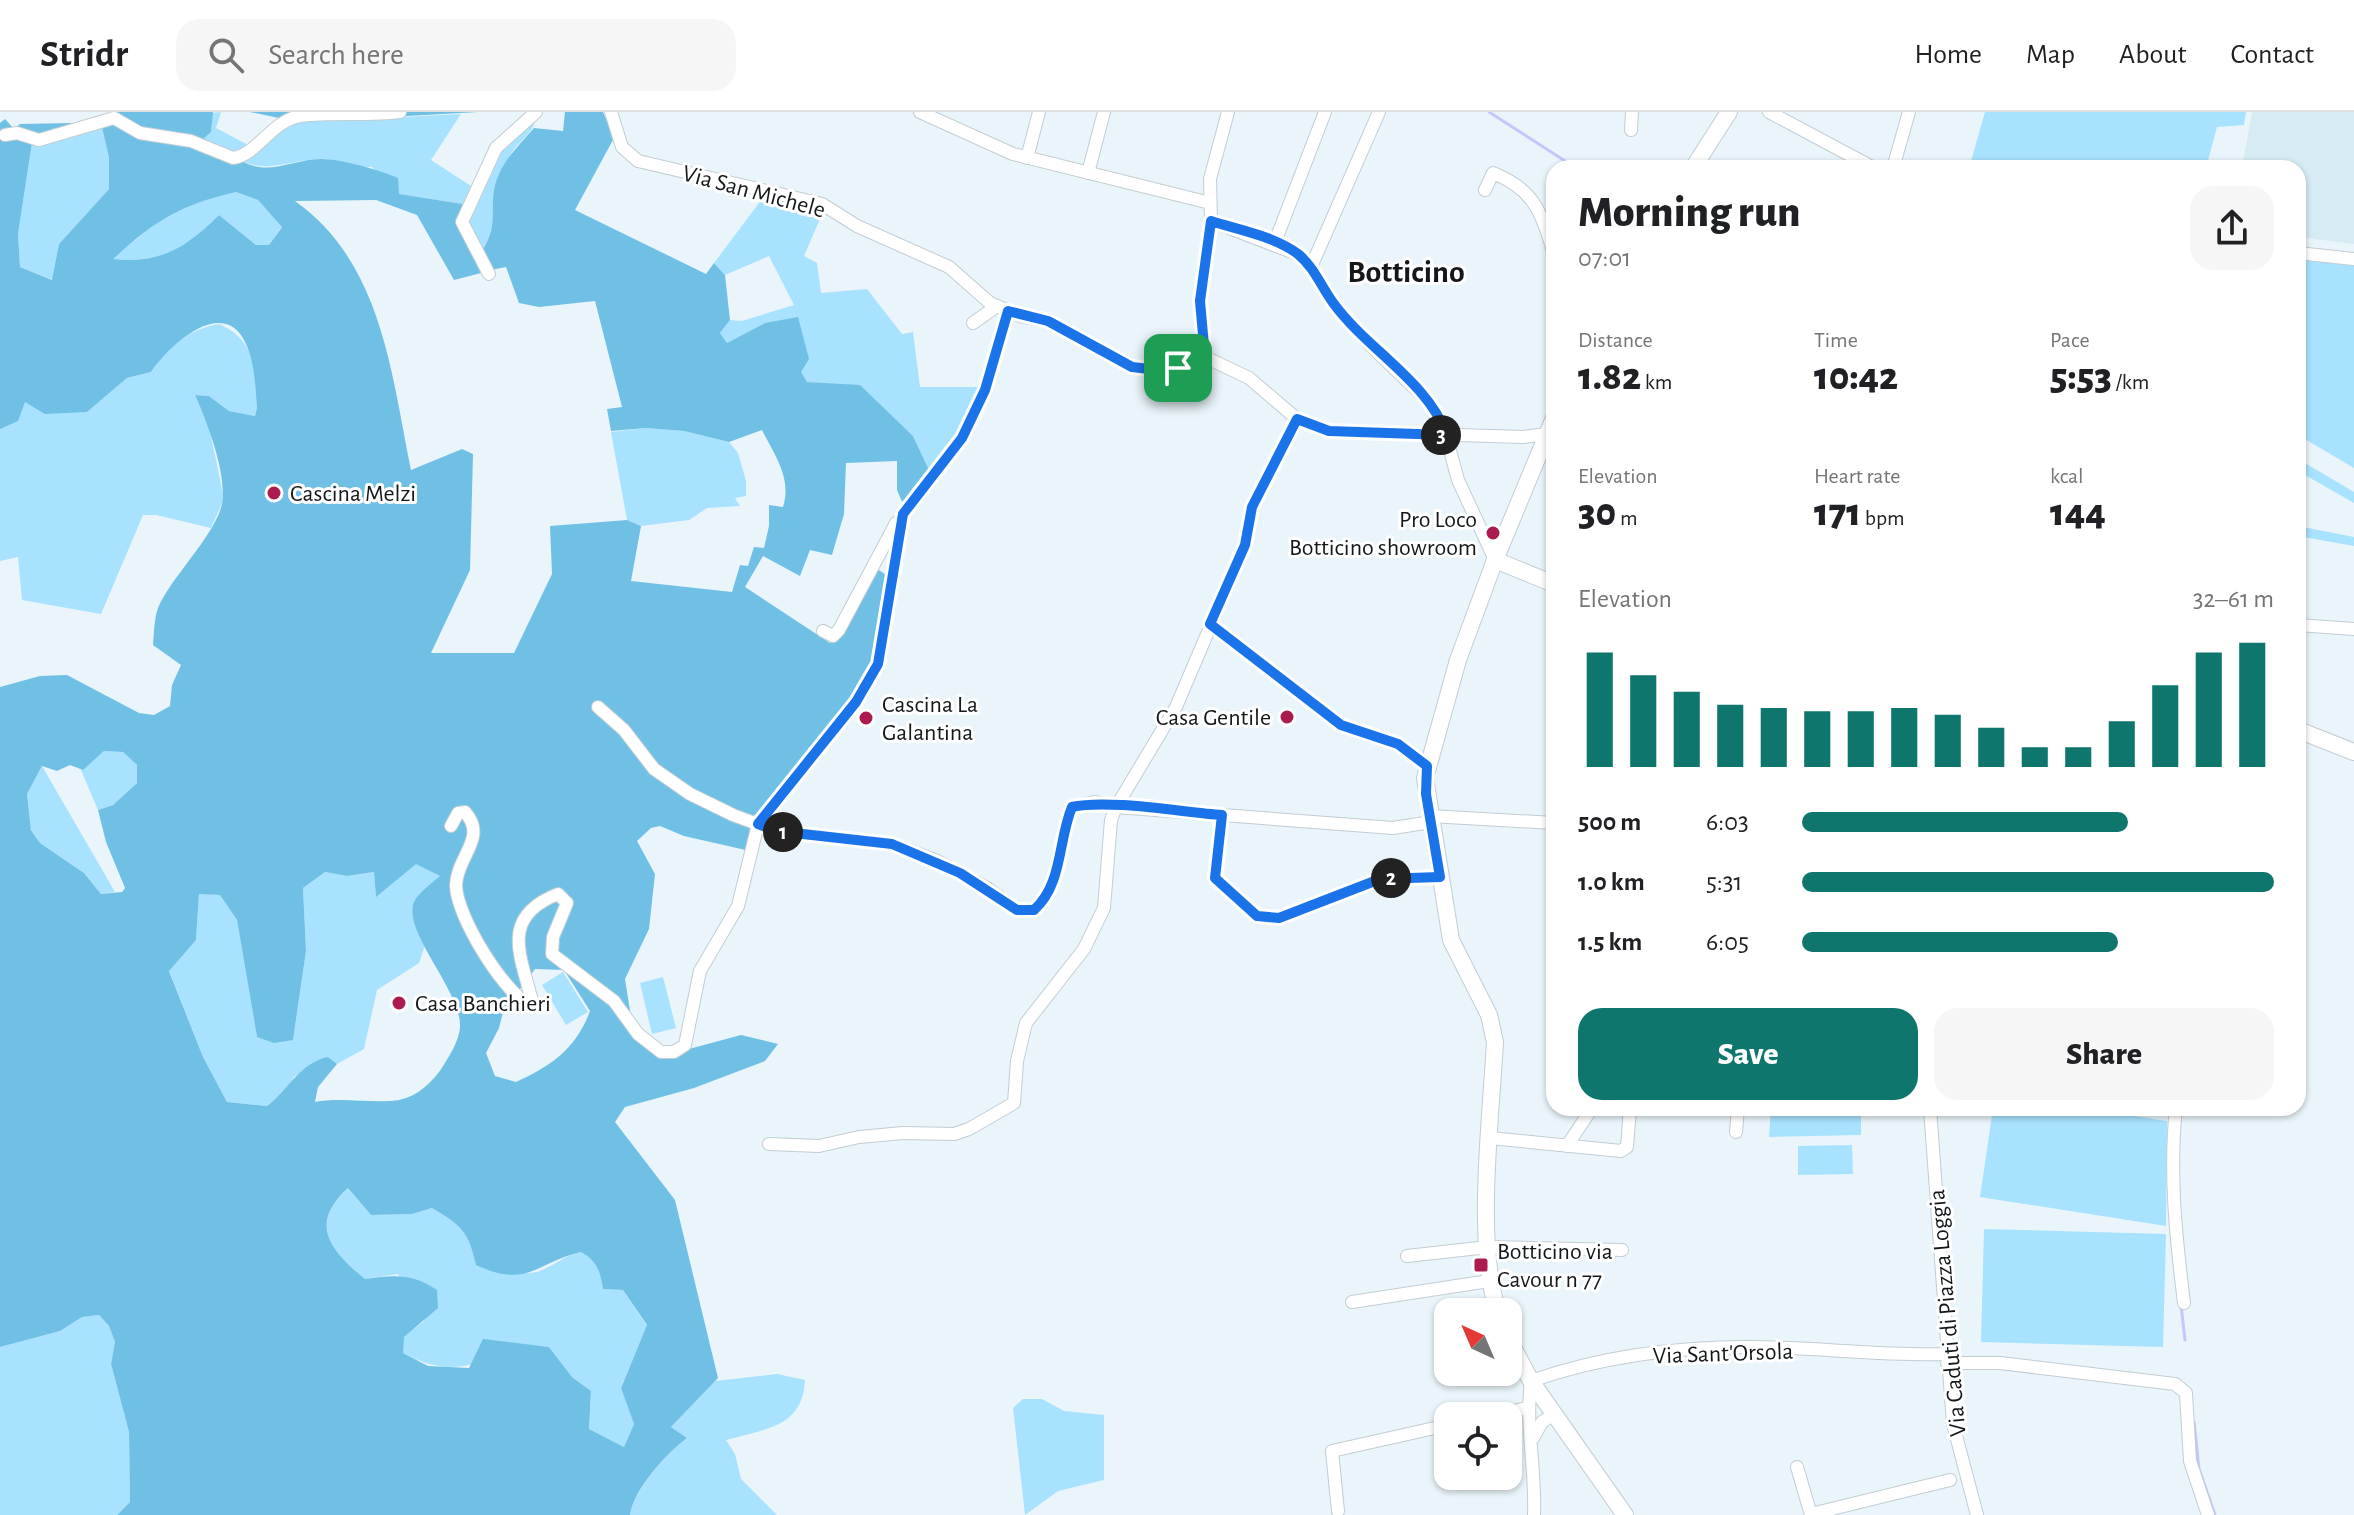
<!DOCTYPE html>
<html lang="en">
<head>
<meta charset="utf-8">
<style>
	body { margin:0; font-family:"Alegreya Sans",sans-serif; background:#f6f6f6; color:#202124; height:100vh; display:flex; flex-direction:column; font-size:30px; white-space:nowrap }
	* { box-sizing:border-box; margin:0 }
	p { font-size:26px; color:#757577 }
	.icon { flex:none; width:44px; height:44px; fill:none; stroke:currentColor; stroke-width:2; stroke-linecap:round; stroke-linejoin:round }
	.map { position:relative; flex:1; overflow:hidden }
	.side { position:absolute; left:1546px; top:48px; width:760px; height:956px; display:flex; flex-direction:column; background:#fff; border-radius:24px; box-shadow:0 2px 6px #0004 }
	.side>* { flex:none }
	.needle { width:52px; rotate:316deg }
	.fabs { position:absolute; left:1434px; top:1186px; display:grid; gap:16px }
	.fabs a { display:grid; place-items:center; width:88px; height:88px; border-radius:16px; background:#fff; box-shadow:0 2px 6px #0004; font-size:40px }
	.pin { position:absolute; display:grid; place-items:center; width:68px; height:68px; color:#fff; margin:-34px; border-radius:16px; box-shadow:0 4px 12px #0006 }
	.km { position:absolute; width:40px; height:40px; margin:-20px; border-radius:50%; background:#222; color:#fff; font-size:22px; line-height:40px; text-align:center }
	.round { display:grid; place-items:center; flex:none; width:84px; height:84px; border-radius:24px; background:#f6f6f6 }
	.overview { display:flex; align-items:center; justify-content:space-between; height:136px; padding:0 32px }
	h1 { font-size:44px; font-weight:800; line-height:60px }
	.stats { display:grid; grid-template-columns:repeat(3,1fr); gap:12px; height:136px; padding:8px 32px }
	.stats div { display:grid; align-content:center }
	.stats b { font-size:40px; font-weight:800 }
	.stats small { font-size:22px; font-weight:400 }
	.stats p { font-size:22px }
	.chart { height:224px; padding:16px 32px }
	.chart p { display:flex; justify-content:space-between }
	.chart svg { width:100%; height:144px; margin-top:8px; stroke:#0f766e; stroke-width:6 }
	.action { display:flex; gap:16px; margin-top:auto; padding:16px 32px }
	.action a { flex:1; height:92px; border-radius:24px; background:#0f766e; color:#fff; font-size:32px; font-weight:800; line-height:92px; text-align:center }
	.action a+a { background:#f6f6f6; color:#202124 }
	ul { padding:0 32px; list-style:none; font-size:26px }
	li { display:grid; grid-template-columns:128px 96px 1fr; align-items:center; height:60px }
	li i { height:20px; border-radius:10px; background:#0f766e }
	header { display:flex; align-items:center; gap:48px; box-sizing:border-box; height:112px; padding:0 40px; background:#fff; border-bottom:2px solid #e0e0e0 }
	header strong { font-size:38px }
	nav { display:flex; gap:44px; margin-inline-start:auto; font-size:28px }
	.search { width:560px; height:72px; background:#f6f6f6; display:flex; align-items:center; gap:20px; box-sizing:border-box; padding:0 28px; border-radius:24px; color:#757577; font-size:30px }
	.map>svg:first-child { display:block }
	.built { fill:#d7ebf5 }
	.green { fill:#a8e2fe }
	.forest { fill:#70c0e5; fill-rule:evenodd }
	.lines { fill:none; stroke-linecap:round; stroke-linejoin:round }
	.stream { stroke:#c5c6fc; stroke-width:3 }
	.minor-casing { stroke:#c2cdd3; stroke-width:14 }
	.tertiary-casing { stroke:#c2cdd3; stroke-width:18 }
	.minor { stroke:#fff; stroke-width:12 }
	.tertiary { stroke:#fff; stroke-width:16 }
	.route-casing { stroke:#fff; stroke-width:16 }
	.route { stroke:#1a73e8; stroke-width:10 }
	.poi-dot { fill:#ac1b4f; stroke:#fff; stroke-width:3 }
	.labels { text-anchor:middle; stroke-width:6; stroke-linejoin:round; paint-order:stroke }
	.street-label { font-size:24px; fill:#14181a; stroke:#fff }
	.poi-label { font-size:24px; fill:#14181a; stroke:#fff; text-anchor:start }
	.district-label { font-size:32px; font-weight:bold; fill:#14181a; stroke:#fff }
</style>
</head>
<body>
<header>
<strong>Stridr</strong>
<div class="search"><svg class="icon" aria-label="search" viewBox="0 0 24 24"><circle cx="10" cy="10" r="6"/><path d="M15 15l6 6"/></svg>Search here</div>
<nav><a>Home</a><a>Map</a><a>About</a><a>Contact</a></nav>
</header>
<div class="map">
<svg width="2354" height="1403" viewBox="0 0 2354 1403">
	<rect width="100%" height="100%" fill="#e9f5fb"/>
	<path class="built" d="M 2252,0 L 2354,0 L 2354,132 L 2298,125 L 2298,56 L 2242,56 Z"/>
	<g class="green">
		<path d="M 221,0 L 216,16 L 250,34 L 236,45 L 203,26 L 211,20 L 212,1 Z"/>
		<path d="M 1985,0 L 2246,0 L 2244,13 L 2217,15 L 2206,56 L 1969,56 Z"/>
		<path d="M 461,2 L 431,48 L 471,74 L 463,92 L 398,82 L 372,55 C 354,56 339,48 322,47 C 293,46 268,63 241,48 L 280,18 L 301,10 Z"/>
		<path d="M 536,6 C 533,22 519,28 511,42 C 493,71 500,110 482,139 L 468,109 L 499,39 Z"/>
		<path d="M 101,11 L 109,46 L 109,77 L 59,132 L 53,168 L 20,155 L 18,122 L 32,31 Z"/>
		<path d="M 236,80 L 258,88 L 282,114 L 269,133 L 256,133 L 219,103 C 186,137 159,152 111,147 L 172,99 L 194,90 Z"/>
		<path d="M 762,87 L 822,102 L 804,144 L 817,151 L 821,181 L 867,177 L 902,222 L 913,220 L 920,275 L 982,275 L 956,326 L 929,358 L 913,324 L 860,274 L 807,270 L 765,211 L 727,231 L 720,221 L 730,208 L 742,209 L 794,193 L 769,144 L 725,163 L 714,151 Z"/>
		<path d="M 2298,145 L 2354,152 L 2354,356 L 2298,323 Z"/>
		<path d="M 219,212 C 257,228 254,259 257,296 L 255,304 L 229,299 L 209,284 L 195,283 L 210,319 L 224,387 L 211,416 L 156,403 L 143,403 L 101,502 L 22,488 L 18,445 L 0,449 L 0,317 L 25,290 L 87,300 L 127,266 L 151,260 C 167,235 189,217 219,212 Z"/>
		<path d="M 645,316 L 684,319 L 729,330 L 738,341 L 746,369 L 746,384 L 735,386 L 740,394 L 707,396 L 689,408 L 641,414 L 627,408 L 611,320 Z"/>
		<path d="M 2298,347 L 2354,380 L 2354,391 L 2298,359 Z"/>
		<path d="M 2298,414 L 2354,425 L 2354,434 L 2298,424 Z"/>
		<path d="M 104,639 L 123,640 L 137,653 L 137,671 L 113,693 L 98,698 L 81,658 Z"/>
		<path d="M 42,654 L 115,780 L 101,782 L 84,761 L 40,731 L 31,717 L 27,682 Z"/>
		<path d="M 416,751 L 440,764 L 413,801 L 425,833 L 419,851 L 377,878 L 364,937 L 337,952 L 328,945 L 294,965 L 286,980 L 267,994 L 227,990 L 203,945 L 169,858 L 196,827 L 199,781 L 220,783 L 237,808 L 257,925 L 293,928 L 306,839 L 303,776 L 325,760 L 347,764 L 374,760 L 376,784 Z"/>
		<path d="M 563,860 L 588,900 L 566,913 L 542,873 Z"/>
		<path d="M 663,865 L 676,916 L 652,922 L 640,871 Z"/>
		<path d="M 1771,996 L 1861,996 L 1861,1023 L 1769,1025 Z"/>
		<path d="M 1993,996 L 2082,996 L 2167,1009 L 2166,1114 L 1980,1085 Z"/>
		<path d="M 2112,996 L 2171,996 L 2170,1004 Z"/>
		<path d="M 1852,1033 L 1853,1062 L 1798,1063 L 1798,1034 Z"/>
		<path d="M 348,1076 L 371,1103 L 412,1102 L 432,1096 C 462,1114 468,1119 476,1153 C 494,1156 523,1165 540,1159 C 555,1153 565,1143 581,1140 C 597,1149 600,1159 603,1177 L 623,1178 L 647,1214 L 621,1275 L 634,1312 L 624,1335 L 589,1317 L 591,1279 L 572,1265 L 549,1235 C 485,1232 471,1277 403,1241 L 403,1225 L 424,1209 L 398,1162 L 365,1167 C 331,1140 308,1113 348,1076 Z"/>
		<path d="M 1984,1117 L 2166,1122 L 2163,1235 L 1981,1230 Z"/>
		<path d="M 99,1203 L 109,1214 L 115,1230 L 111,1252 L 129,1320 L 130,1390 L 117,1403 L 0,1403 L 0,1235 L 60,1219 L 82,1205 Z"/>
		<path d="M 777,1262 L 805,1268 C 803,1316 764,1317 726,1328 L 735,1342 L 741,1367 L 777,1403 L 630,1403 C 633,1379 667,1341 687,1326 L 671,1315 L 715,1269 Z"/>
		<path d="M 1023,1287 L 1042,1287 L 1064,1299 L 1104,1303 L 1104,1368 L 1058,1379 L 1025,1403 L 1013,1296 Z"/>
	</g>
	<g class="forest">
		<path d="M 110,0 L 213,0 L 211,20 L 204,26 C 220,36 240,52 259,55 C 278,58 300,47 321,47 C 341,47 380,58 398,66 L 399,82 L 463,92 L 457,110 L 481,161 L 454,168 L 417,103 L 376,88 L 295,89 C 382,151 391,260 411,358 L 462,337 L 473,342 L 470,458 L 431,541 L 514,541 L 552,462 L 550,414 L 627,408 L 641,414 L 631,469 L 732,480 L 740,453 L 748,454 L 754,435 L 764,436 L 769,414 L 769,393 L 783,395 C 792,366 775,344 762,318 L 729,330 L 684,319 L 645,316 L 611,319 L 607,297 L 622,295 L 595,189 L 539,195 L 519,191 L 506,155 L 491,158 L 482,139 C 501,108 487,96 497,67 C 504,47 521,31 534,16 L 563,19 L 565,0 L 603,0 L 614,26 L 575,98 L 706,162 L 714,151 L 725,163 L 730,208 L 720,221 L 727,231 L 765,211 L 798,205 L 809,247 L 801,260 L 807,270 L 860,273 L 913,324 L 929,358 L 903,392 L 897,378 L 897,349 L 846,351 L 844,402 L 832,443 L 810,438 L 800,464 L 763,444 L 745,475 L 830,531 L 840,526 L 874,455 L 891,466 L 873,550 L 850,588 L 759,705 L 750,739 L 684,724 L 660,714 L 651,716 L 637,729 L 655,762 L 649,817 L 625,867 L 631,905 L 653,941 L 689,937 L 741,923 L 778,932 L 765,949 L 694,976 L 625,995 L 615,1010 L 675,1088 L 718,1266 L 671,1315 L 687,1326 C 667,1341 633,1378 630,1403 L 117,1403 L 130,1390 L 129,1320 L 111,1252 L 115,1230 L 109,1214 L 99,1203 L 82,1205 L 60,1219 L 0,1235 L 0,575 L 40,564 L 67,563 L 139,601 L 154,603 L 170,594 L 172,573 L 181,553 L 153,533 C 154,522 154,507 158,496 C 171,464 223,416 223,384 C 223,351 208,313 195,283 L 209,284 L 229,299 L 255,304 L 257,296 C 255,272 255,244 241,223 C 216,188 165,238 151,260 L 127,266 L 87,300 L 45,302 L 25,290 L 18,309 L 0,317 L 0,28 L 12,25 L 32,31 L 18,122 L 20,155 L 52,168 L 59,132 L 109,77 L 109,46 L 101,11 ZM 236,80 L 258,88 L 282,115 L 269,133 L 256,133 L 219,103 C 186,136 160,152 113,147 C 155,109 179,93 236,80 ZM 104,639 L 123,640 L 137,653 L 137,671 L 113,693 L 98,698 L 106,730 L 125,776 L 122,780 L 101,782 L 84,761 L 40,731 L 31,718 L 27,682 L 42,654 L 57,659 L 70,653 L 83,658 ZM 416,752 L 440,764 C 432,771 418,781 414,790 C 402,820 462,879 460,915 C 459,929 450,943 443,954 C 436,966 420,982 406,986 C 385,994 343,984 315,990 L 318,975 L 337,952 L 328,945 C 299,951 289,978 267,994 L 227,990 L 203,945 L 169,859 L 196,828 L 199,782 L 220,783 L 237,808 L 257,925 L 274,931 L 293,928 L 306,839 L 303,776 L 325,760 L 347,764 L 374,760 L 376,785 ZM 535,857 L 564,858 L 590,899 C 576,937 551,954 516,970 L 495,964 L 486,941 L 499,916 L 503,900 ZM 348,1076 L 371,1103 L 412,1102 L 432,1096 C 462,1114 468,1119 476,1153 C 528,1177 535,1151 581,1140 C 597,1149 600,1159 603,1177 L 623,1178 L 647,1213 L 621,1276 L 634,1312 L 624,1335 L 589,1317 L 591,1279 L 572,1265 L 549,1235 L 483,1227 L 469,1256 L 428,1254 L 403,1241 L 404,1225 L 438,1196 L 437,1178 C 412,1161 394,1163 365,1167 C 332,1140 307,1113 348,1076 Z"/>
		<path d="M 250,0 L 478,0 L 301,10 L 289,15 L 279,6 Z"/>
		<path d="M 5,7 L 14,17 L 20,12 L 74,11 L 44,24 L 0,22 L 0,11 Z"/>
	</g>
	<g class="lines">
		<g class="stream">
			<path d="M 1489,0 L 1576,56"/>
			<path d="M 2181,1193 L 2185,1228"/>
			<path d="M 2194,1310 L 2199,1357 L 2215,1403"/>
		</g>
		<g class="minor-casing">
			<g id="minor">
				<path d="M 611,0 L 622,35 L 638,49 L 822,92 L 857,114 L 949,155 L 990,191 L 1020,204 L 1048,209 L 1132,255 L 1166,259 L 1205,245"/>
				<path d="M 920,0 L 1013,42 L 1210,91"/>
				<path d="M 1769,0 L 1874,56"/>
				<path d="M 1631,18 L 1632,0"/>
				<path d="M 5,23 L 17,21 L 39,28 L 114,6 L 140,21 L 191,29 L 233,46 C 257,43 271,9 300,4 C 332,0 367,4 400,0"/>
				<path d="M 1027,46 L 1039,0"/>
				<path d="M 1893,56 L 1909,0"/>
				<path d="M 1088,61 L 1104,0"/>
				<path d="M 1485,78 L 1493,61 C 1535,78 1541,100 1554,142"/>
				<path d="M 1211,109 L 1297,142 L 1311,155 L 1334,193 L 1371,234 L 1427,288 L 1442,309 L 1458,368 L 1495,448"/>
				<path d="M 1275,130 L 1325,0"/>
				<path d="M 2298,141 L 2354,147"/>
				<path d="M 1311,155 L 1379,0"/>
				<path d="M 489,162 L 462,110 L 496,36 L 536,0"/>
				<path d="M 973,211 L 997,194"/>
				<path d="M 1205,245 L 1249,266 L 1297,307 L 1329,319 L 1523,325 L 1547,322"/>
				<path d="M 1205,245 L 1200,189 L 1211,109 L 1210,67 L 1228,0"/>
				<path d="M 1210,512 L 1341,613 L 1398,632 L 1427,654"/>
				<path d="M 2298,513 L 2354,517"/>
				<path d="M 823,519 L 833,524 L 839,518 L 896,411"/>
				<path d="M 598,595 L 624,618 L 654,657 L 690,682 L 733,703 L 776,719 L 892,732 L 935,748 L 987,776 L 1017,798 L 1034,798 C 1062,772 1058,729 1072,695 L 1095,690 L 1116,695 L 1393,716 L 1431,710"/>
				<path d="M 1222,703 L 1215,766 L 1257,804 L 1279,806 L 1380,767 L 1440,765"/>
				<path d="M 1430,704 L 1554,711"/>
				<path d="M 451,714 L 458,701 L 465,700 C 488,726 457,744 456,773 C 456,803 502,878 528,892 L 532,889 C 521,844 499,805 558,782 L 567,791 L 553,825 L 552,842 L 614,889 L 638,922 L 661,940 L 674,940 L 685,933 L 700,859 L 738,794 L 758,712 L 856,590 L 878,552 L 903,402 L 962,326 L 985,278 L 1008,199"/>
				<path d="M 1930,996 L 1953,1312 L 1977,1403"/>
				<path d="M 2176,996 C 2169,1061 2176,1126 2184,1191"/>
				<path d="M 1736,1020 L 1738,996"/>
				<path d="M 1490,1026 L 1621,1039 L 1627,1035 L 1630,996"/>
				<path d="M 769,1032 L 819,1034 L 859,1025 L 903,1021 L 954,1022 L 969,1017 L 1014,991 L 1017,949 L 1026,911 L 1084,837 L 1104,796 L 1111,708 L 1116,695 L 1176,595 L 1245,433 L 1252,395 L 1297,307"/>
				<path d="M 1567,1034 L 1592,996"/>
				<path d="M 1407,1144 L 1488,1135 L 1622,1138"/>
				<path d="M 1352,1190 L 1489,1169"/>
				<path d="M 1947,1251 L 2000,1251 L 2175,1272 L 2186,1281 L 2190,1349 L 2208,1403"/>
				<path d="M 1490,1304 L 1527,1296"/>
				<path d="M 1533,1326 L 1542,1310 L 1554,1302"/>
				<path d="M 1797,1355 L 1811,1403"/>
				<path d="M 1338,1399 L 1332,1339 L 1448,1313"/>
				<path d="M 1811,1402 L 1950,1368"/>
				<path d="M 1534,1403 C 1536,1358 1525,1313 1531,1269 C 1599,1245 1677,1235 1749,1235 C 1815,1235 1881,1244 1946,1242"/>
			</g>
		</g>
		<g class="tertiary-casing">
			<g id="tertiary">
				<path d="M 1693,56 L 1729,0"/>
				<path d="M 1495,448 L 1554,472"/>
				<path d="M 2298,618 L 2354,640"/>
				<path d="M 1498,1200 C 1475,1131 1491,1005 1495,930 L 1489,903 L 1451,828 L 1425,666 L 1458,548 L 1495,448 L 1554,306"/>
				<path d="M 1508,1226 L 1531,1269 L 1625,1403"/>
			</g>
		</g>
		<use href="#minor" class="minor"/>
		<use href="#tertiary" class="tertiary"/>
	</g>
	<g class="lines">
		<g class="route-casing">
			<path id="route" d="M 1211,109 C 1239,118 1274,124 1298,142 C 1314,155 1322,176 1334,192 C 1367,237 1427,269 1447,323 L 1329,319 L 1297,307 L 1252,395 L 1245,433 L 1210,512 L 1341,613 L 1398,632 L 1427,654 L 1426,682 L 1440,765 L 1380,767 L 1279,806 L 1257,804 L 1215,766 L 1222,703 C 1181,700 1108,687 1072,695 C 1058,728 1063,772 1034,798 L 1017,798 L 960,761 L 892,732 L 776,719 L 758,712 L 856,590 L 878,552 L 903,402 L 962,326 L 985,278 L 1008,199 L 1048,209 L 1132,255 L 1166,259 L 1205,245 L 1200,189 Z"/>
		</g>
		<use href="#route" class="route"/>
	</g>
	<g class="poi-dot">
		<circle cx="274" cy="381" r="8"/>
		<circle cx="1493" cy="421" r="8"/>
		<circle cx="1287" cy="605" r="8"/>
		<circle cx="866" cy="606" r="8"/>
		<circle cx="399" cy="891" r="8"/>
		<rect x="1473" y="1145" width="16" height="16" rx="4"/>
	</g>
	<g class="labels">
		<g class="street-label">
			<text transform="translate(754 79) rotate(15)" y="8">Via San Michele</text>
			<text transform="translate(1947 1201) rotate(-95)" y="8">Via Caduti di Piazza Loggia</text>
			<text transform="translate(1723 1241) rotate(-2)" y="8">Via Sant'Orsola</text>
		</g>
		<g class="poi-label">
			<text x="290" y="389">Cascina Melzi</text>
			<text x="1477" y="415" text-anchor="end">Pro Loco<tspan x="1477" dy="28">Botticino showroom</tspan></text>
			<text x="882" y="600">Cascina La<tspan x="882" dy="28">Galantina</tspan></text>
			<text x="1271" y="613" text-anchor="end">Casa Gentile</text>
			<text x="415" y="899">Casa Banchieri</text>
			<text x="1497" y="1147">Botticino via<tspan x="1497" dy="28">Cavour n 77</tspan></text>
		</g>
		<g class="district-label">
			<text x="1406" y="170">Botticino</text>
		</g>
	</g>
</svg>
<div class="fabs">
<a><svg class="needle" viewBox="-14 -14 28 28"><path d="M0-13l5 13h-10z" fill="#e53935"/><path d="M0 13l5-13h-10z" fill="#757577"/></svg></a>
<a><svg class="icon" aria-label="locate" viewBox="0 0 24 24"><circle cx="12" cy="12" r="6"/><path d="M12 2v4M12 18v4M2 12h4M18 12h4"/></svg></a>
</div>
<div class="pin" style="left:1178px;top:256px;background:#1e9e55"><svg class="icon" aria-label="arrive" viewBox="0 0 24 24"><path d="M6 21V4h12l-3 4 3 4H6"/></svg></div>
<b class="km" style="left:783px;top:720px">1</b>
<b class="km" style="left:1391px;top:766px">2</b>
<b class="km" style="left:1441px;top:323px">3</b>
<section class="side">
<div class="overview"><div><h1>Morning run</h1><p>07:01</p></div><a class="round"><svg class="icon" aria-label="share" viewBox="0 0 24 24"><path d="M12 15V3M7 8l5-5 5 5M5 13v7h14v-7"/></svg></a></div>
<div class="stats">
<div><p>Distance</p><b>1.82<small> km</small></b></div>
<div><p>Time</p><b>10:42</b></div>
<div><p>Pace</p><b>5:53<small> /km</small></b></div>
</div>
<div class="stats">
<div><p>Elevation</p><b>30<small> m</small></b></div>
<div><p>Heart rate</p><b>171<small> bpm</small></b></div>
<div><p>kcal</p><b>144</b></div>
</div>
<div class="chart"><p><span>Elevation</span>32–61 m</p>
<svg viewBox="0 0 160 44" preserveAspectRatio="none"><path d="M5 44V9M15 44V16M25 44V21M35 44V25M45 44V26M55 44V27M65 44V27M75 44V26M85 44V28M95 44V32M105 44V38M115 44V38M125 44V30M135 44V19M145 44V9M155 44V6"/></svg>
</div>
<ul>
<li><b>500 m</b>6:03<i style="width:69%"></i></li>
<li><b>1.0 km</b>5:31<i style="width:100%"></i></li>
<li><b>1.5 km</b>6:05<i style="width:67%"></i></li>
</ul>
<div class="action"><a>Save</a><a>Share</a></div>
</section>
</div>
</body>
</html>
